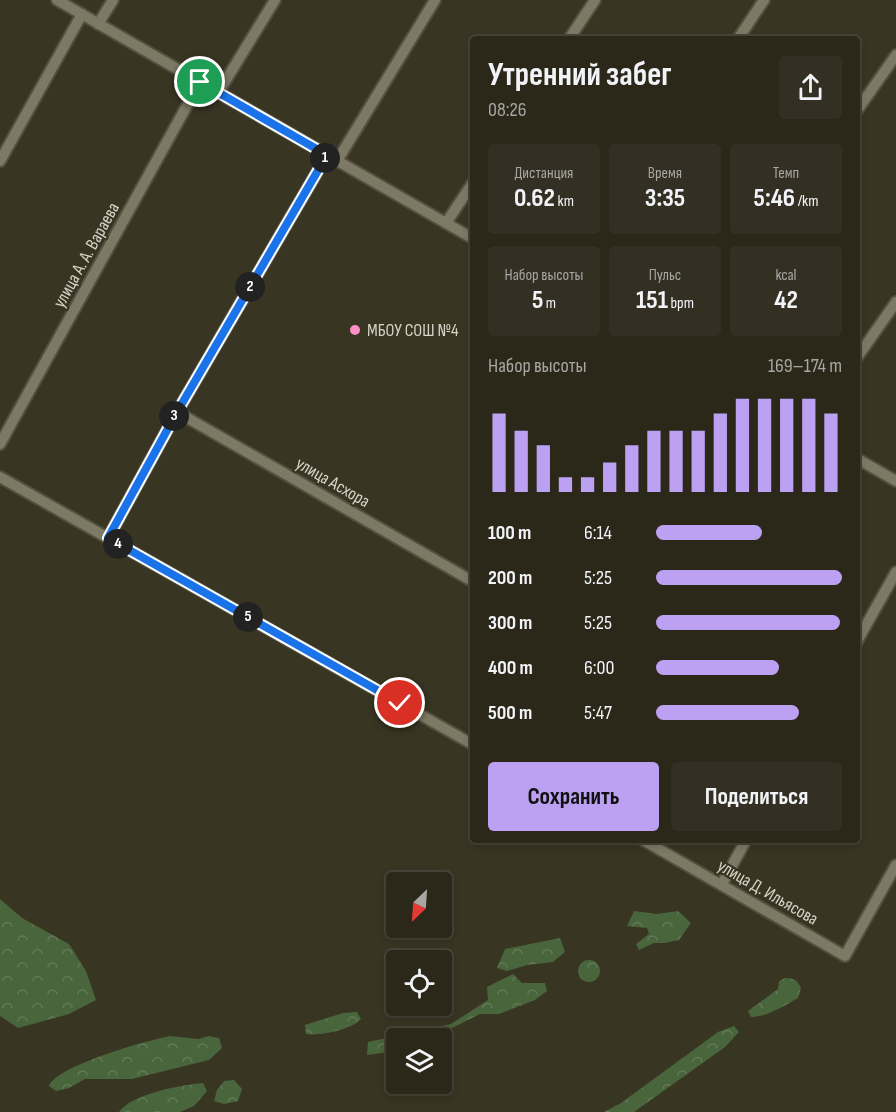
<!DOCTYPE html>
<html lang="ru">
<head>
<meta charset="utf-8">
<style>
	body { margin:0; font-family:"Sofia Sans Condensed",sans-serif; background:#333023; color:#f1f3f6; height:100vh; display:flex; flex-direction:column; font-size:22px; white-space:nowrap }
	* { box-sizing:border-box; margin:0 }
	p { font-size:20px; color:#a6a6a2 }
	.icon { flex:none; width:33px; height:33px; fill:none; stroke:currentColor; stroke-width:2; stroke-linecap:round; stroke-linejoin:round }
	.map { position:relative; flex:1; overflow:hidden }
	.drawer { position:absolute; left:470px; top:36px; width:390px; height:807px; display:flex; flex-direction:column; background:#2b281a; border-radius:6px; box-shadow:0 3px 9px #0003,0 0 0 2px #474439 }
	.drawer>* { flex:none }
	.needle { width:39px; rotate:205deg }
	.fabs { position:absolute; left:386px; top:872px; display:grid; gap:12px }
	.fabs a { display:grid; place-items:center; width:66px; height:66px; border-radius:6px; background:#2b281a; box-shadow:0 3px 9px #0003,0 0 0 2px #474439; font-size:30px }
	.pin { position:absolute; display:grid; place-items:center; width:51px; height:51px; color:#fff; margin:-26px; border:3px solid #fff; border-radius:50%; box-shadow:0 2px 6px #0007 }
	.km { position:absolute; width:30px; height:30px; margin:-15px; border-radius:50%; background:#222; color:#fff; font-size:16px; line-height:30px; text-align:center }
	.round { display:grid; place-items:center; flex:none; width:63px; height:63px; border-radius:6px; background:#333023 }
	.head { display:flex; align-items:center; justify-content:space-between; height:102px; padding:0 18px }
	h1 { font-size:33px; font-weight:700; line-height:45px }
	.figures { display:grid; grid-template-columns:repeat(3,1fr); gap:9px; height:102px; padding:6px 18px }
	.figures div { display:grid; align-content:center; border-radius:6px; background:#333023; text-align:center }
	.figures b { font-size:26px; font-weight:700 }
	.figures small { font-size:16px; font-weight:400 }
	.figures p { font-size:16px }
	.chart { height:168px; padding:12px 18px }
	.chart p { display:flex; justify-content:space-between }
	.chart svg { width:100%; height:108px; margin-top:6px; stroke:#bca0f2; stroke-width:6 }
	.cta { display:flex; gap:12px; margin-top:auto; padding:12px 18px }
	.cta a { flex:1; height:69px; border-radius:6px; background:#bca0f2; color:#111; font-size:24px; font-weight:700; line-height:69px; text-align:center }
	.cta a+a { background:#333023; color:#f1f3f6 }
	ul { padding:0 18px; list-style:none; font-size:20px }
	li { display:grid; grid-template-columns:96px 72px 1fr; align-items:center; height:45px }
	li i { height:15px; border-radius:8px; background:#bca0f2 }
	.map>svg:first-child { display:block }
	.forest { fill:url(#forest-crowns) }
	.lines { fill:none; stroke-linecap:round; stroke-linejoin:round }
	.minor-casing { stroke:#545040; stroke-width:14 }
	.minor { stroke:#7e7964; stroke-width:10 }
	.route-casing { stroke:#fff; stroke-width:12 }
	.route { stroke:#1a73e8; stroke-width:8 }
	.poi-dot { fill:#fc8fc3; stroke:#393523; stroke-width:2 }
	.labels { text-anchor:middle; stroke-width:4.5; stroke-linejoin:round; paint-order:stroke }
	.street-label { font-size:18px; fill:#d6d4c9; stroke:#393523 }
	.poi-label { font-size:18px; fill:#d6d4c9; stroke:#393523; text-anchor:start }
</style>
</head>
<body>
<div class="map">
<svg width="896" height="1112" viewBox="0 0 896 1112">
	<defs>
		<pattern id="forest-crowns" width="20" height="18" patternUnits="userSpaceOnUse" patternTransform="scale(1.5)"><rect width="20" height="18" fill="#49653c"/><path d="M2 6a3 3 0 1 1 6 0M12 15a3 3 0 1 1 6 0" fill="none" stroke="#627a57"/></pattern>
	</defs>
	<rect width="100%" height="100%" fill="#393523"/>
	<g class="forest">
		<path d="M 0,899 L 22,918 L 69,944 L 86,971 L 96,1000 L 69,1014 L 18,1028 L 0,1016 Z"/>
		<path d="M 634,911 L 657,914 L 678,911 L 691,923 L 679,940 L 665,943 L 654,943 L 639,950 L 636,944 L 649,934 L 647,928 L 627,926 Z"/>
		<path d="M 560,938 L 565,952 L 553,962 L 527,965 L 507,971 L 497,968 L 505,949 Z"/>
		<circle cx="589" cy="971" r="11"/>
		<path d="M 513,974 L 522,983 L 545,983 L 547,991 L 535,1000 L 499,1014 L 480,1014 L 432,1038 L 396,1038 L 396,1051 L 367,1055 L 368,1042 L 451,1024 L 488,1000 L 487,987 Z"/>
		<path d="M 785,978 C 794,978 797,980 801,988 L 798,998 C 786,1005 764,1018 751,1017 L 748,1011 L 778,989 L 779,981 Z"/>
		<path d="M 357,1012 L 361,1019 C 351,1030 320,1036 306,1034 L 305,1025 L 343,1013 Z"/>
		<path d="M 734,1026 L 739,1032 L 725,1047 L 634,1112 L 604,1112 L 621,1103 L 718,1032 Z"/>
		<path d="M 170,1036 L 198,1039 L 209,1036 L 219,1038 L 222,1048 L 209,1060 L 132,1079 L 85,1079 L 69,1088 L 56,1091 L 49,1086 C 56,1066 148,1040 170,1036 Z"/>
		<path d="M 234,1080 L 242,1089 L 238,1101 L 224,1104 L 214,1101 L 217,1090 L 224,1081 Z"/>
		<path d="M 203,1083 L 207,1091 L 194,1106 L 180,1112 L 119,1112 C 131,1094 181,1085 203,1083 Z"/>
	</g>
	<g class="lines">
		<g class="minor-casing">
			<g id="minor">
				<path d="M 57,0 L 472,238"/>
				<path d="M 98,24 L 113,0"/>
				<path d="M 569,39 L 595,0"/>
				<path d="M 738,39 L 764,0"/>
				<path d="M 218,93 L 275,0"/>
				<path d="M 856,112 L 896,55"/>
				<path d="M 0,161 L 82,14"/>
				<path d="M 337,161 L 435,0"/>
				<path d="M 446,223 L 472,184"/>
				<path d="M 856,359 L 896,302"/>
				<path d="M 177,412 L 472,581"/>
				<path d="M 0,444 L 200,82"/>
				<path d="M 856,458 L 896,481"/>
				<path d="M 0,477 L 472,744"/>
				<path d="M 108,538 L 177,412 L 327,155"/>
				<path d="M 856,643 L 896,572"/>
				<path d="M 643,840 L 845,956 L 896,865"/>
				<path d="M 722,884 L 746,840"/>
			</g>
		</g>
		<use href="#minor" class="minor"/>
	</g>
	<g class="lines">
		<g class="route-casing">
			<path id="route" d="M 200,82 L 327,155 L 177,412 L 108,538 L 400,703"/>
		</g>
		<use href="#route" class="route"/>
	</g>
	<circle class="poi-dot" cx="355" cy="330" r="6"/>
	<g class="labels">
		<g class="street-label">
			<text transform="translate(86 255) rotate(-61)" y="6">улица А. А. Вараева</text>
			<text transform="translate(333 482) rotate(30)" y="6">улица Асхора</text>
			<text transform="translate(768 892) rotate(30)" y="6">улица Д. Ильясова</text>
		</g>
		<g class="poi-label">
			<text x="367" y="336">МБОУ СОШ №4</text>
		</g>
	</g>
</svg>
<div class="fabs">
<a><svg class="needle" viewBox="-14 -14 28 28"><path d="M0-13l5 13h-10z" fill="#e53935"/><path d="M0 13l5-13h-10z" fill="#a6a6a2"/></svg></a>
<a><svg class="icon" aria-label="locate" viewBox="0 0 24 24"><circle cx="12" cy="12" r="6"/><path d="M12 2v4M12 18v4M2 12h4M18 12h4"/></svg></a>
<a><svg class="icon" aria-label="layers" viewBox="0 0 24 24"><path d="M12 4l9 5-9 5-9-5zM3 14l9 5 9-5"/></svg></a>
</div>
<div class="pin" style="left:200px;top:82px;background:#1e9e55"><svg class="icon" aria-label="arrive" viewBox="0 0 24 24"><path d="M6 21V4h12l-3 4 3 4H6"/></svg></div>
<div class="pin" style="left:400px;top:703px;background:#d93025"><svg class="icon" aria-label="check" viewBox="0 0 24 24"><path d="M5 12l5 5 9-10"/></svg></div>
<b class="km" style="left:325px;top:158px">1</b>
<b class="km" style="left:250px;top:287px">2</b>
<b class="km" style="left:174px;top:416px">3</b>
<b class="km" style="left:118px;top:544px">4</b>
<b class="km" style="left:248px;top:617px">5</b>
<section class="drawer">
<div class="head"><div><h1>Утренний забег</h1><p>08:26</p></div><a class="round"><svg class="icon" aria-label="share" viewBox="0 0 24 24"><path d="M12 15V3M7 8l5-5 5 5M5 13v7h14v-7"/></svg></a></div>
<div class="figures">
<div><p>Дистанция</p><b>0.62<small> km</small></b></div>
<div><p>Время</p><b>3:35</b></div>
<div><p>Темп</p><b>5:46<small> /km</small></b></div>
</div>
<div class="figures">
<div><p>Набор высоты</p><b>5<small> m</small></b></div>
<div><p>Пульс</p><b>151<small> bpm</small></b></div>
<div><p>kcal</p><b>42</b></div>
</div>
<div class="chart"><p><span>Набор высоты</span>169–174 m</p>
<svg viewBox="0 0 160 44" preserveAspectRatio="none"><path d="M5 44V12M15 44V19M25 44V25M35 44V38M45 44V38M55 44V32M65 44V25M75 44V19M85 44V19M95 44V19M105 44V12M115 44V6M125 44V6M135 44V6M145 44V6M155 44V12"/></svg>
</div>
<ul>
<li><b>100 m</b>6:14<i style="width:57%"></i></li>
<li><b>200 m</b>5:25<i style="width:100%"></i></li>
<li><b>300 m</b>5:25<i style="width:99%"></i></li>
<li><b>400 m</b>6:00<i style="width:66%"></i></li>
<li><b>500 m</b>5:47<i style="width:77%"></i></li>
</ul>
<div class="cta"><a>Сохранить</a><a>Поделиться</a></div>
</section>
</div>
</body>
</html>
